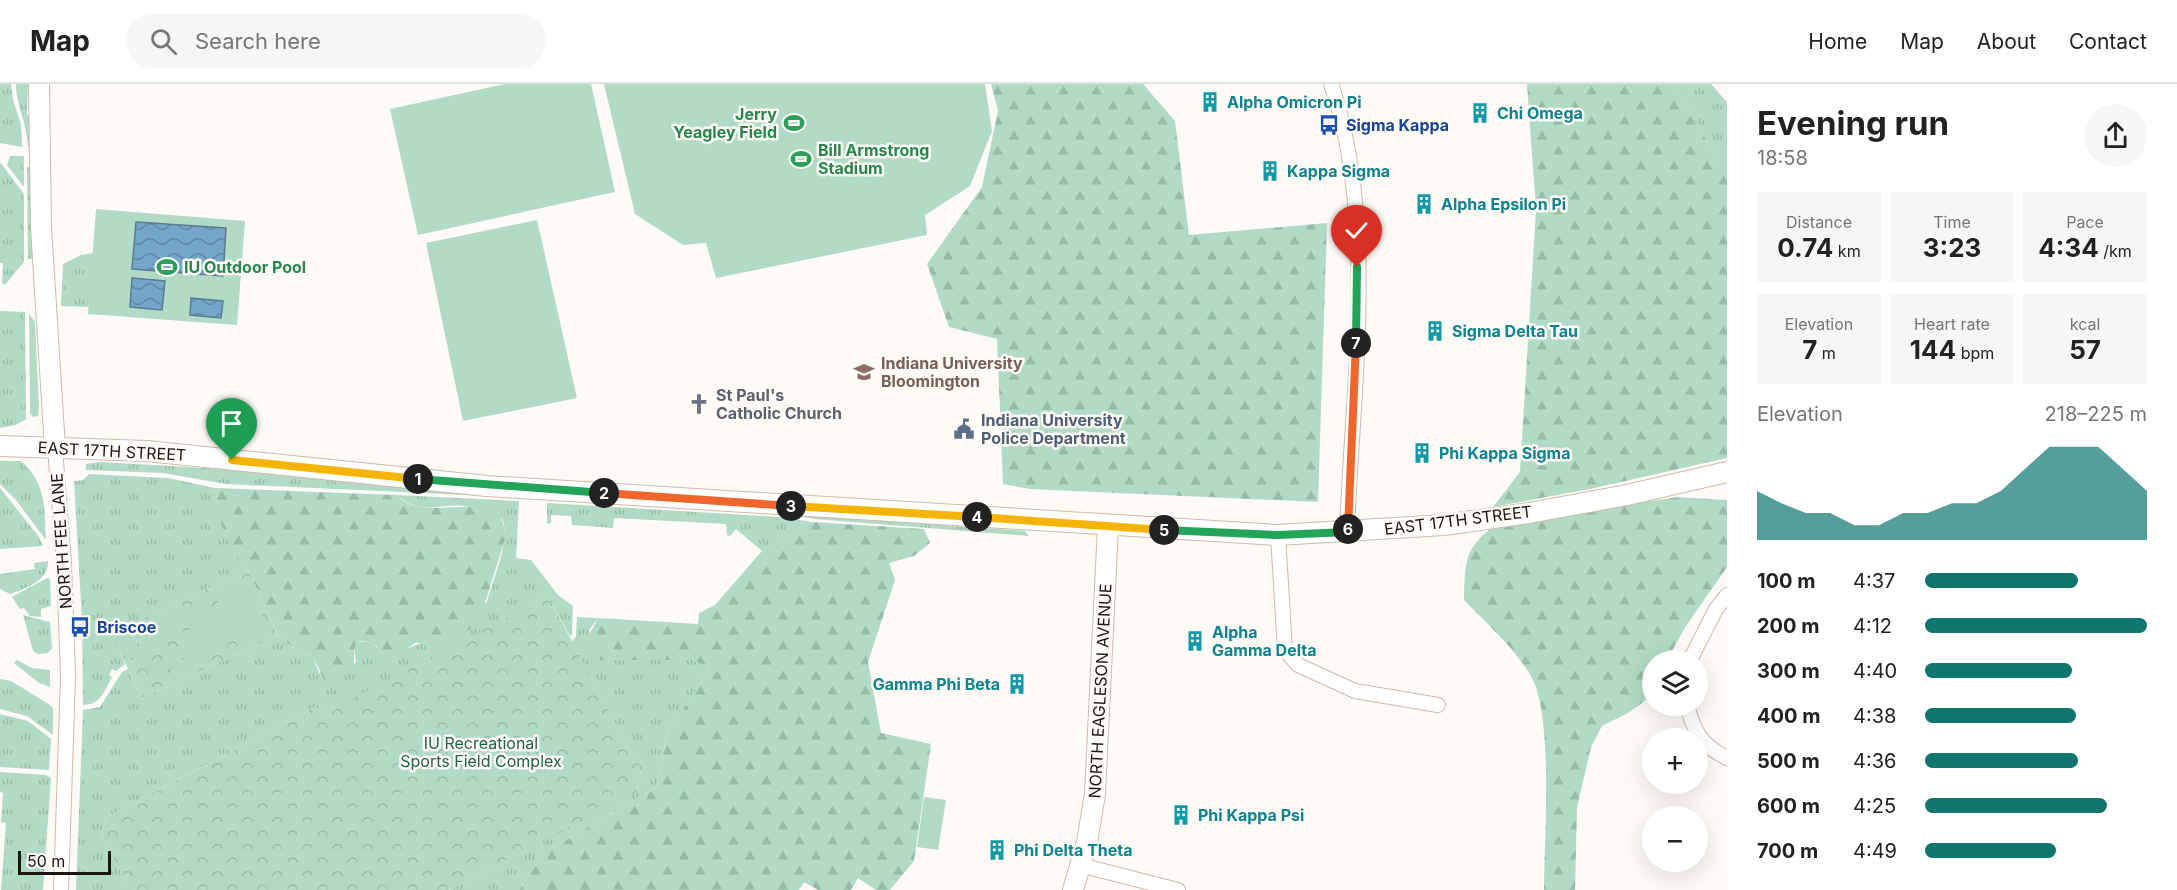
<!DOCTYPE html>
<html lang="en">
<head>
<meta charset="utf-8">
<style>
	body { margin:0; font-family:Inter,sans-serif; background:#f6f6f6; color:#222; height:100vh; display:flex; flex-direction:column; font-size:22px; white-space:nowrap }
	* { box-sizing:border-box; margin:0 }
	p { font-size:20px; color:#767676 }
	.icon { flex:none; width:33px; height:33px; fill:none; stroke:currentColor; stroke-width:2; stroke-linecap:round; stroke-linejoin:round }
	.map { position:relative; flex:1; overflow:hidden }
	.sheet { display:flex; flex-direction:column; background:#fff; width:450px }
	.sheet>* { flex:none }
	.tools { position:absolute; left:1642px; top:566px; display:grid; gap:12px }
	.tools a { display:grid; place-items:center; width:66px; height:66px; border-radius:50%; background:#fff; box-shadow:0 6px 24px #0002; font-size:30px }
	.scale { position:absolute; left:18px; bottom:15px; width:93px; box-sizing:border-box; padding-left:6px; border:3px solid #1e1711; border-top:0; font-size:16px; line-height:21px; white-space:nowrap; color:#1e1711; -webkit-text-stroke:4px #fefaf6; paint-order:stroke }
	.pin { position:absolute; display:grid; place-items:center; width:51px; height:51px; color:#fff; margin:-62px -26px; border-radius:50% 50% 50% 0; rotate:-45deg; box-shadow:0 0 6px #0007 }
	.pin .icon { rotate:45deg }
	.km { position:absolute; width:30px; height:30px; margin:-15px; border-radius:50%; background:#222; color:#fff; font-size:16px; line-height:30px; text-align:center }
	.round { display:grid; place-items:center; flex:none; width:63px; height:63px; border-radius:32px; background:#f6f6f6 }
	.overview { display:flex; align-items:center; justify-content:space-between; height:102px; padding:0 30px }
	h1 { font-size:33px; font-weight:700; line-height:45px }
	.figures { display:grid; grid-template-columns:repeat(3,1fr); gap:9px; height:102px; padding:6px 30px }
	.figures div { display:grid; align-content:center; border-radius:0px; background:#f6f6f6; text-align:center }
	.figures b { font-size:26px; font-weight:700 }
	.figures small { font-size:16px; font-weight:400 }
	.figures p { font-size:16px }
	.chart { height:168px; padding:12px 30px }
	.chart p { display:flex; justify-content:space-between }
	.chart svg { width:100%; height:108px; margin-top:6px; fill:#0f766e; opacity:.7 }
	ul { padding:0 30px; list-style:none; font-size:20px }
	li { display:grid; grid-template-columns:96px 72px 1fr; align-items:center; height:45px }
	li i { height:15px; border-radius:8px; background:#0f766e }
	header { display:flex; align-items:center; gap:36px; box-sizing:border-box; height:84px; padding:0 30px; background:#fff; border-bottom:2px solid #e0e0e0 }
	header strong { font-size:28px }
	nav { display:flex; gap:33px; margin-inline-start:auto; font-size:21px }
	.search { width:420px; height:54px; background:#f6f6f6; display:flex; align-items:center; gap:15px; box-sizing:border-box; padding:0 21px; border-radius:33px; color:#767676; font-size:22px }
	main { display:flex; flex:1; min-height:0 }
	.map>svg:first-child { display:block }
	.grass { fill:url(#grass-tufts) }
	.forest { fill:url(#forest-firs) }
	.park { fill:url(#park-crowns) }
	.pitch { fill:#b1dbc4 }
	.water { fill:url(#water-waves); stroke:#5a7b92; stroke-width:1.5 }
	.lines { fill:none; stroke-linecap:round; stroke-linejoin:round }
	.street-casing { stroke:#cfbaa9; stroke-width:16 }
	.secondary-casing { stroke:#cfbaa9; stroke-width:22 }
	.street { stroke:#fff; stroke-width:14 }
	.secondary { stroke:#fff; stroke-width:20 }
	.split-1-casing { stroke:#fff; stroke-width:12 }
	.split-2-casing { stroke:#fff; stroke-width:12 }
	.split-3-casing { stroke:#fff; stroke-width:12 }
	.split-4-casing { stroke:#fff; stroke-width:12 }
	.split-5-casing { stroke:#fff; stroke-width:12 }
	.split-6-casing { stroke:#fff; stroke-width:12 }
	.split-7-casing { stroke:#fff; stroke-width:12 }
	.split-8-casing { stroke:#fff; stroke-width:12 }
	.split-1 { stroke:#f5b400; stroke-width:8 }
	.split-2 { stroke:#22a559; stroke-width:8 }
	.split-3 { stroke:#f0652b; stroke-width:8 }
	.split-4 { stroke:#f5b400; stroke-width:8 }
	.split-5 { stroke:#f5b400; stroke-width:8 }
	.split-6 { stroke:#22a559; stroke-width:8 }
	.split-7 { stroke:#f0652b; stroke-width:8 }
	.split-8 { stroke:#22a559; stroke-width:8 }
	.labels { text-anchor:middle; stroke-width:5; stroke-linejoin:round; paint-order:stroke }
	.culture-label { font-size:16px; font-weight:bold; fill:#0d838f; stroke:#fefaf6; text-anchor:start }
	.leisure-label { font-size:16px; font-weight:bold; fill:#27864d; stroke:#fefaf6; text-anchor:start }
	.transit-label { font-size:16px; font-weight:bold; fill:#164399; stroke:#fefaf6; text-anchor:start }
	.education-label { font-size:16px; font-weight:bold; fill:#785e54; stroke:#fefaf6; text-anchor:start }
	.worship-label { font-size:16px; font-weight:bold; fill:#5b616d; stroke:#fefaf6; text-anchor:start }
	.service-label { font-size:16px; font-weight:bold; fill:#4e5e75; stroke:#fefaf6; text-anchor:start }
	.street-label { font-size:16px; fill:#1e1711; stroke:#fefaf6 }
	.park-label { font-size:16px; fill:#206446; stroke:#fefaf6 }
</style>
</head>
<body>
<header>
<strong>Map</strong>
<div class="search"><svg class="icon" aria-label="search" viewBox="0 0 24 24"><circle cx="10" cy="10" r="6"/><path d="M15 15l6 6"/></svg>Search here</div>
<nav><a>Home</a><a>Map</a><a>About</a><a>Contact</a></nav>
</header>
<main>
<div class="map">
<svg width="1727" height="806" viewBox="0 0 1727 806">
	<defs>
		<pattern id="grass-tufts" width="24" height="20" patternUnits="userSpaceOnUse" patternTransform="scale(1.5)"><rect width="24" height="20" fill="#b1dbc4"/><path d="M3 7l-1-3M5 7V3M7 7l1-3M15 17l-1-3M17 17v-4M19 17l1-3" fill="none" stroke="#98bba7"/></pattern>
		<pattern id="forest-firs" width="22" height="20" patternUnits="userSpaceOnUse" patternTransform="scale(1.5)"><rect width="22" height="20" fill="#b1dbc4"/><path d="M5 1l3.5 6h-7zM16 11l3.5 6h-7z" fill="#98bba7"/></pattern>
		<pattern id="park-crowns" width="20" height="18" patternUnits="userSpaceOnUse" patternTransform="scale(1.5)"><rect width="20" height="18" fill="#b1dbc4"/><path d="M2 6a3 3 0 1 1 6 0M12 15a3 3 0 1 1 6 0" fill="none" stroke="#98bba7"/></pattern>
		<pattern id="water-waves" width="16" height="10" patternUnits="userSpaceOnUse" patternTransform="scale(1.5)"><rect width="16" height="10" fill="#74a6ca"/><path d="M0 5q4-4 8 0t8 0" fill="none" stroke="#5f86a3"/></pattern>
	</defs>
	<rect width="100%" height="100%" fill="#fefaf6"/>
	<g class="grass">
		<path d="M 0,0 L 11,0 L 13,16 L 21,40 L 22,63 L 0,59 Z"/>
		<path d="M 16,0 L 28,0 L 27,31 L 32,32 L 32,64 L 28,63 C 27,38 16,22 16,0 Z"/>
		<path d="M 1673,0 L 1711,0 L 1727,18 L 1727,91 Z"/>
		<path d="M 10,72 L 24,72 L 24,103 L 7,81 Z"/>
		<path d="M 0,78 L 24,110 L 24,178 L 5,201 L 2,199 L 3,179 L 0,179 Z"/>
		<path d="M 27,83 L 33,83 L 34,171 L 31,175 L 28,175 Z"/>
		<path d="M 94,169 L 89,223 L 61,222 L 63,180 L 81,171 Z"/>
		<path d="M 0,227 L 25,228 L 26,335 L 16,341 L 0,344 Z"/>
		<path d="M 0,377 L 21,377 C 47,400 44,424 46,456 L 16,416 L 0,400 Z"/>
		<path d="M 101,378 L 273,388 L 531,414 L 226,400 L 163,389 L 86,386 L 86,380 Z"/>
		<path d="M 89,390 L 168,394 L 215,404 C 220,435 228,460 248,486 L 112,549 L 125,580 L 116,587 L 112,585 L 109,591 L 112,593 C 104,607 101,621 83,621 L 82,536 L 74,397 L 83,396 Z"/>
		<path d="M 0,404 L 39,453 L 43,462 L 0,465 Z"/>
		<path d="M 396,411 L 519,417 L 516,474 L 531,476 L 558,511 L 573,522 L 572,551 L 570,552 L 548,512 L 329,633 L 315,623 L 107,733 L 101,750 L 131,806 L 76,806 L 83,626 L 100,623 L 122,588 L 128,585 L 142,614 L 278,551 L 292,563 L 313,573 L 319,589 L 356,579 L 354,562 L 357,558 L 370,558 L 377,563 L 409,564 L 423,558 L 487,518 C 492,497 512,453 502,435 C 492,431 481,425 470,423 C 440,417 425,434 396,411 Z"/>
		<path d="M 547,419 L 780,433 L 812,438 L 762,467 L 736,445 L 730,452 L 727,451 L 726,440 L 614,434 L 613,444 L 572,441 L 571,432 L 551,431 L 551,439 L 547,440 Z"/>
		<path d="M 789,430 L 1025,447 L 1029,452 L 815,435 Z"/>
		<path d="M 48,477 C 49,497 26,504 10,510 L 0,505 L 0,490 L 35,485 L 34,479 Z"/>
		<path d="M 47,494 L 50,495 L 51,522 L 41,525 L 41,533 L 30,532 L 24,524 L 20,525 L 12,513 Z"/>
		<path d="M 23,531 L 50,538 L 52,564 L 48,569 L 38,570 L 33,567 Z"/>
		<path d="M 577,533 L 598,534 L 589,546 L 600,576 L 692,576 L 708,584 L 692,614 L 668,644 L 657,703 L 545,768 L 519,806 L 449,806 L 636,708 L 642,690 L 572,558 L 576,552 Z"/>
		<path d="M 17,576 L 32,584 L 50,586 L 50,603 L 39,599 L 14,579 Z"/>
		<path d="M 0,595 L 11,597 L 50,621 L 53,624 L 53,651 L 27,632 L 0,625 Z"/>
		<path d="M 0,630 L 28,637 L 51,655 L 49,686 L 0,683 Z"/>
		<path d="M 0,688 L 46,691 L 51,694 L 43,806 L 1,806 L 6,739 L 1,738 L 3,709 L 0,708 Z"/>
	</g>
	<g class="forest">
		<path d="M 991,0 L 1143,0 L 1175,37 L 1189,151 L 1327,139 L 1318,418 L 1030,405 L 1003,400 L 997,255 L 949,243 L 927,180 L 982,103 L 998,27 Z"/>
		<path d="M 1527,0 L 1673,0 L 1727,91 L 1727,374 L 1590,405 L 1493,423 L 1520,388 L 1536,126 Z"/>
		<path d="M 215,404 L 396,411 C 399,413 403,417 407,419 C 437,435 508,401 505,455 L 480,535 L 474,543 L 463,549 L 440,557 L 415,559 L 399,571 C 383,570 372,554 357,558 C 351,567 357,578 351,588 L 325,597 L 313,573 L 292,563 L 278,551 L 248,486 L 235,470 L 221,440 Z"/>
		<path d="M 1678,413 L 1727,416 L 1727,483 L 1686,542 L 1667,576 L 1653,576 L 1653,611 L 1628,629 L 1602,642 L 1591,663 L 1577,724 L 1575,806 L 1544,806 C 1544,757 1554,632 1531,592 C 1513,562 1488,541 1464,516 C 1465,477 1464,463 1498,439 Z"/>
		<path d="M 812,438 L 924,445 L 930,459 L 914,472 L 889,479 L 895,496 L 868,578 L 881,649 L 931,660 L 914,777 L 890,806 L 876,806 L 858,794 L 851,806 L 818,806 L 804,798 L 799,806 L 519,806 L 545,768 L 657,703 L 668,644 L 692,614 L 708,584 L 692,576 L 600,576 L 587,555 L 598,534 L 698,540 L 699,529 L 715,521 L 762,467 Z"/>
	</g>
	<g class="park">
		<path d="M 248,486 L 278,551 L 142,614 L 111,549 Z"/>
		<path d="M 548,512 L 642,690 L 636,709 L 449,806 L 131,806 L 101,750 L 107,733 L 315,623 L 329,633 L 334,624 Z"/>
	</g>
	<g class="pitch">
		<path d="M 505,0 L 591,0 L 615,108 L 418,151 L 390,25 Z"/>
		<path d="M 604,0 L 985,0 L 992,47 L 970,102 L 925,131 L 927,151 L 716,194 L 706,159 L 683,161 L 635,130 Z"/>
		<path d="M 96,125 L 245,137 L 237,241 L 88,230 Z"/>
		<path d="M 537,136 L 577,314 L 463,337 L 426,159 Z"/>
		<path d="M 29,230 L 35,238 L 39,324 L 38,332 L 33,333 L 30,329 Z"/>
		<path d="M 246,496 L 269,547 L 238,561 L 215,510 Z"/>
		<path d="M 208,518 L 229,561 L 203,573 L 182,530 Z"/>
		<path d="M 174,526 L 184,549 L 174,553 L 163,531 Z"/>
		<path d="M 160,533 L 170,555 L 159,560 L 149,538 Z"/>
		<path d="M 143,540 L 153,563 L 143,568 L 132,545 Z"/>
		<path d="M 128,547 L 138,570 L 128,575 L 117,552 Z"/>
		<path d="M 188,557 L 199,580 L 188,584 L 178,562 Z"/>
		<path d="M 174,564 L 184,587 L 174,591 L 163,569 Z"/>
		<path d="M 924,713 L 946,716 L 938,766 L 917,763 Z"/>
	</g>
	<g class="water">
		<path d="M 136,138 L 226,144 L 223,192 L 132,185 Z"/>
		<path d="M 132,194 L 165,197 L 162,226 L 130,223 Z"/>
		<path d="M 191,214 L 223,217 L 221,234 L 190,231 Z"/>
	</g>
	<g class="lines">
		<g class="street-casing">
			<g id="street">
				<path d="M 1331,0 C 1378,136 1352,306 1347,448"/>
				<path d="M 55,364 L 64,479 L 68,592 L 61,806"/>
				<path d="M 1278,451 L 1285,566 L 1298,581 L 1355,607 L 1438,621"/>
				<path d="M 1690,576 L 1716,525 L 1727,511"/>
				<path d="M 1687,621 C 1694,648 1701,661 1727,674"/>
				<path d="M 1080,781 L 1178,806"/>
			</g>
		</g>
		<g class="secondary-casing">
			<g id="secondary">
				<path d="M 39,0 L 41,143 L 55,364"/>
				<path d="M 0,362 L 147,367 L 487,402 L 1278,451 L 1444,441 L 1529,429 L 1627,411 L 1727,388"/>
				<path d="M 1073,806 L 1087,758 L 1095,710 L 1108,442"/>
			</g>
		</g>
		<use href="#street" class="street"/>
		<use href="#secondary" class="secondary"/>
	</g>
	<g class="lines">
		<g class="split-1-casing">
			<path id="split-1" d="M 232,376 L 418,395"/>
		</g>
		<g class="split-2-casing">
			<path id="split-2" d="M 418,395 L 604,409"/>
		</g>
		<g class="split-3-casing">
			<path id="split-3" d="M 604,409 L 791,422"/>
		</g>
		<g class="split-4-casing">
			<path id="split-4" d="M 791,422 L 977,433"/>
		</g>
		<g class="split-5-casing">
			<path id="split-5" d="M 977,433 L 1164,446"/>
		</g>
		<g class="split-6-casing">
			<path id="split-6" d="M 1164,446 L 1278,451 L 1347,448 L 1348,445"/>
		</g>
		<g class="split-7-casing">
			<path id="split-7" d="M 1348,445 L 1356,259"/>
		</g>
		<g class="split-8-casing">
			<path id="split-8" d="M 1356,259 L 1357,183"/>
		</g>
		<use href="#split-1" class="split-1"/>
		<use href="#split-2" class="split-2"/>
		<use href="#split-3" class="split-3"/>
		<use href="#split-4" class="split-4"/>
		<use href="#split-5" class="split-5"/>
		<use href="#split-6" class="split-6"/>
		<use href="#split-7" class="split-7"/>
		<use href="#split-8" class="split-8"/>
	</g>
	<defs>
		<g id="building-bare" transform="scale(1.62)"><path d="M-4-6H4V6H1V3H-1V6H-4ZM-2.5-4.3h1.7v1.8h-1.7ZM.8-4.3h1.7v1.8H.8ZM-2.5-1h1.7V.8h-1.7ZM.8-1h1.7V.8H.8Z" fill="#0f9aa8" stroke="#fefaf6" stroke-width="2.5" paint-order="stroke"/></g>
		<g id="stadium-bare" transform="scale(1.62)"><path d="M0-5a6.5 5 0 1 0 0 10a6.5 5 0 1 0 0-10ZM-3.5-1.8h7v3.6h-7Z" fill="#2e9e5b" stroke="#fefaf6" stroke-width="2.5" paint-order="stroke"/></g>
		<g id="bus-bare" transform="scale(1.62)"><path d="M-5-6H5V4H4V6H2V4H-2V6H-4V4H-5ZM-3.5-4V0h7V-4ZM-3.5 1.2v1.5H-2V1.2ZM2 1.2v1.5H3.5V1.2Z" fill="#1a4fb4" stroke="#fefaf6" stroke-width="2.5" paint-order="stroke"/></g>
		<g id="university-bare" transform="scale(1.62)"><path d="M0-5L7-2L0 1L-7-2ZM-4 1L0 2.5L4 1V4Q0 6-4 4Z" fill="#8d6e63" stroke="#fefaf6" stroke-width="2.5" paint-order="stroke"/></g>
		<g id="church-bare" transform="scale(1.62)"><path d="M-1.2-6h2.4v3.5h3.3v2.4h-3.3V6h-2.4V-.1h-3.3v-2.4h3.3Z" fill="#6b7280" stroke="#fefaf6" stroke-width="2.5" paint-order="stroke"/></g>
		<g id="civic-bare" transform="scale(1.62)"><path d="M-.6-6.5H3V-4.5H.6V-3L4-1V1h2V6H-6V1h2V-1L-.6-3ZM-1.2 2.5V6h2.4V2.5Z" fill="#5c6f8a" stroke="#fefaf6" stroke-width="2.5" paint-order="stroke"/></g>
	</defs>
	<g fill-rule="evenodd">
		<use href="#building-bare" x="1210" y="18"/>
		<use href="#building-bare" x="1480" y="29"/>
		<use href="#stadium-bare" x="794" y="39"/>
		<use href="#bus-bare" x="1329" y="41"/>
		<use href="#stadium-bare" x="801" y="75"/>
		<use href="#building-bare" x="1270" y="87"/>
		<use href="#building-bare" x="1424" y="120"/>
		<use href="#stadium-bare" x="167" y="183"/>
		<use href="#building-bare" x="1435" y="247"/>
		<use href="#university-bare" x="864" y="288"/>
		<use href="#church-bare" x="699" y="320"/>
		<use href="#civic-bare" x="964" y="345"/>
		<use href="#building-bare" x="1422" y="369"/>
		<use href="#bus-bare" x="80" y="543"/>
		<use href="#building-bare" x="1195" y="557"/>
		<use href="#building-bare" x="1017" y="600"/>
		<use href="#building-bare" x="1181" y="731"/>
		<use href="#building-bare" x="997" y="766"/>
	</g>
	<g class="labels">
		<g class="culture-label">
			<text x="1227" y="24">Alpha Omicron Pi</text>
			<text x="1497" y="35">Chi Omega</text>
			<text x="1287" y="93">Kappa Sigma</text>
			<text x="1441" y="126">Alpha Epsilon Pi</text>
			<text x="1452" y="253">Sigma Delta Tau</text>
			<text x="1439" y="375">Phi Kappa Sigma</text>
			<text x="1212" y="554">Alpha<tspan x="1212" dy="18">Gamma Delta</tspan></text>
			<text x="1000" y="606" text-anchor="end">Gamma Phi Beta</text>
			<text x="1198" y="737">Phi Kappa Psi</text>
			<text x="1014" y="772">Phi Delta Theta</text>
		</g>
		<g class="leisure-label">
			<text x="777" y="36" text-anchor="end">Jerry<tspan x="777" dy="18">Yeagley Field</tspan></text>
			<text x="818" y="72">Bill Armstrong<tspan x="818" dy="18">Stadium</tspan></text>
			<text x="184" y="189">IU Outdoor Pool</text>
		</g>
		<g class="transit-label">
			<text x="1346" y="47">Sigma Kappa</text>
			<text x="97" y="549">Briscoe</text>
		</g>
		<g class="education-label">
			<text x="881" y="285">Indiana University<tspan x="881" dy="18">Bloomington</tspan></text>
		</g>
		<g class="worship-label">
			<text x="716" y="317">St Paul's<tspan x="716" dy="18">Catholic Church</tspan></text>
		</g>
		<g class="service-label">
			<text x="981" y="342">Indiana University<tspan x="981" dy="18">Police Department</tspan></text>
		</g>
		<g class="street-label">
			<text transform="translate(112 367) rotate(3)" y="6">EAST 17TH STREET</text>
			<text transform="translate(1458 436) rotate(-7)" y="6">EAST 17TH STREET</text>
			<text transform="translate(61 457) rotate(-94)" y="6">NORTH FEE LANE</text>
			<text transform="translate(1100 607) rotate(-87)" y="6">NORTH EAGLESON AVENUE</text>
		</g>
		<g class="park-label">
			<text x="481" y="665">IU Recreational<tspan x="481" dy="18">Sports Field Complex</tspan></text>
		</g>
	</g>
</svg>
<div class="tools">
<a><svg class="icon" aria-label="layers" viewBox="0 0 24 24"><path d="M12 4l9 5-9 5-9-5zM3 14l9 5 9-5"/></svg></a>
<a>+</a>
<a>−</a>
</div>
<div class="scale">50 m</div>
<div class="pin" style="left:232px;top:376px;background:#1e9e55"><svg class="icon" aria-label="arrive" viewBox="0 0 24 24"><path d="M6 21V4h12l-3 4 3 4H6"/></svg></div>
<div class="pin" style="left:1357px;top:183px;background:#d93025"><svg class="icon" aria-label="check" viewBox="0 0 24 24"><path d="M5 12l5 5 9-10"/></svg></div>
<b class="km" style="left:418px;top:395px">1</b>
<b class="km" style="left:604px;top:409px">2</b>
<b class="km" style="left:791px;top:422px">3</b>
<b class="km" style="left:977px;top:433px">4</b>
<b class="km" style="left:1164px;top:446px">5</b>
<b class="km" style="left:1348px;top:445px">6</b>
<b class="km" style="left:1356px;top:259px">7</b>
</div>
<section class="sheet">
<div class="overview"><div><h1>Evening run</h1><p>18:58</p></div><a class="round"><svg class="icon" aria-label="share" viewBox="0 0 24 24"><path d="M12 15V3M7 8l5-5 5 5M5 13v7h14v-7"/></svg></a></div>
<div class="figures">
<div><p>Distance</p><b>0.74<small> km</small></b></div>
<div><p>Time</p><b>3:23</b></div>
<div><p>Pace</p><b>4:34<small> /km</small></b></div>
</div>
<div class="figures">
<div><p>Elevation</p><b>7<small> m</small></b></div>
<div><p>Heart rate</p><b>144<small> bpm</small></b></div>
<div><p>kcal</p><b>57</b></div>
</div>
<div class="chart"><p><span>Elevation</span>218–225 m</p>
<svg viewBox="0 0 160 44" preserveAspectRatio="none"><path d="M0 44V24L10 29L20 33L30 33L40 38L50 38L60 33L70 33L80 29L90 29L100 24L110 15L120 6L130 6L140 6L150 15L160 24V44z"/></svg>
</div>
<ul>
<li><b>100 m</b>4:37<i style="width:69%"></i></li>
<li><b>200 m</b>4:12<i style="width:100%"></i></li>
<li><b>300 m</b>4:40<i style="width:66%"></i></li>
<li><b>400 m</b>4:38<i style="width:68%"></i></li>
<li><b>500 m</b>4:36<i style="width:69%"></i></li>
<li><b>600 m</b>4:25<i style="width:82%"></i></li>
<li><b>700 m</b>4:49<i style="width:59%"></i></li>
</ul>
</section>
</main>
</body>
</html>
